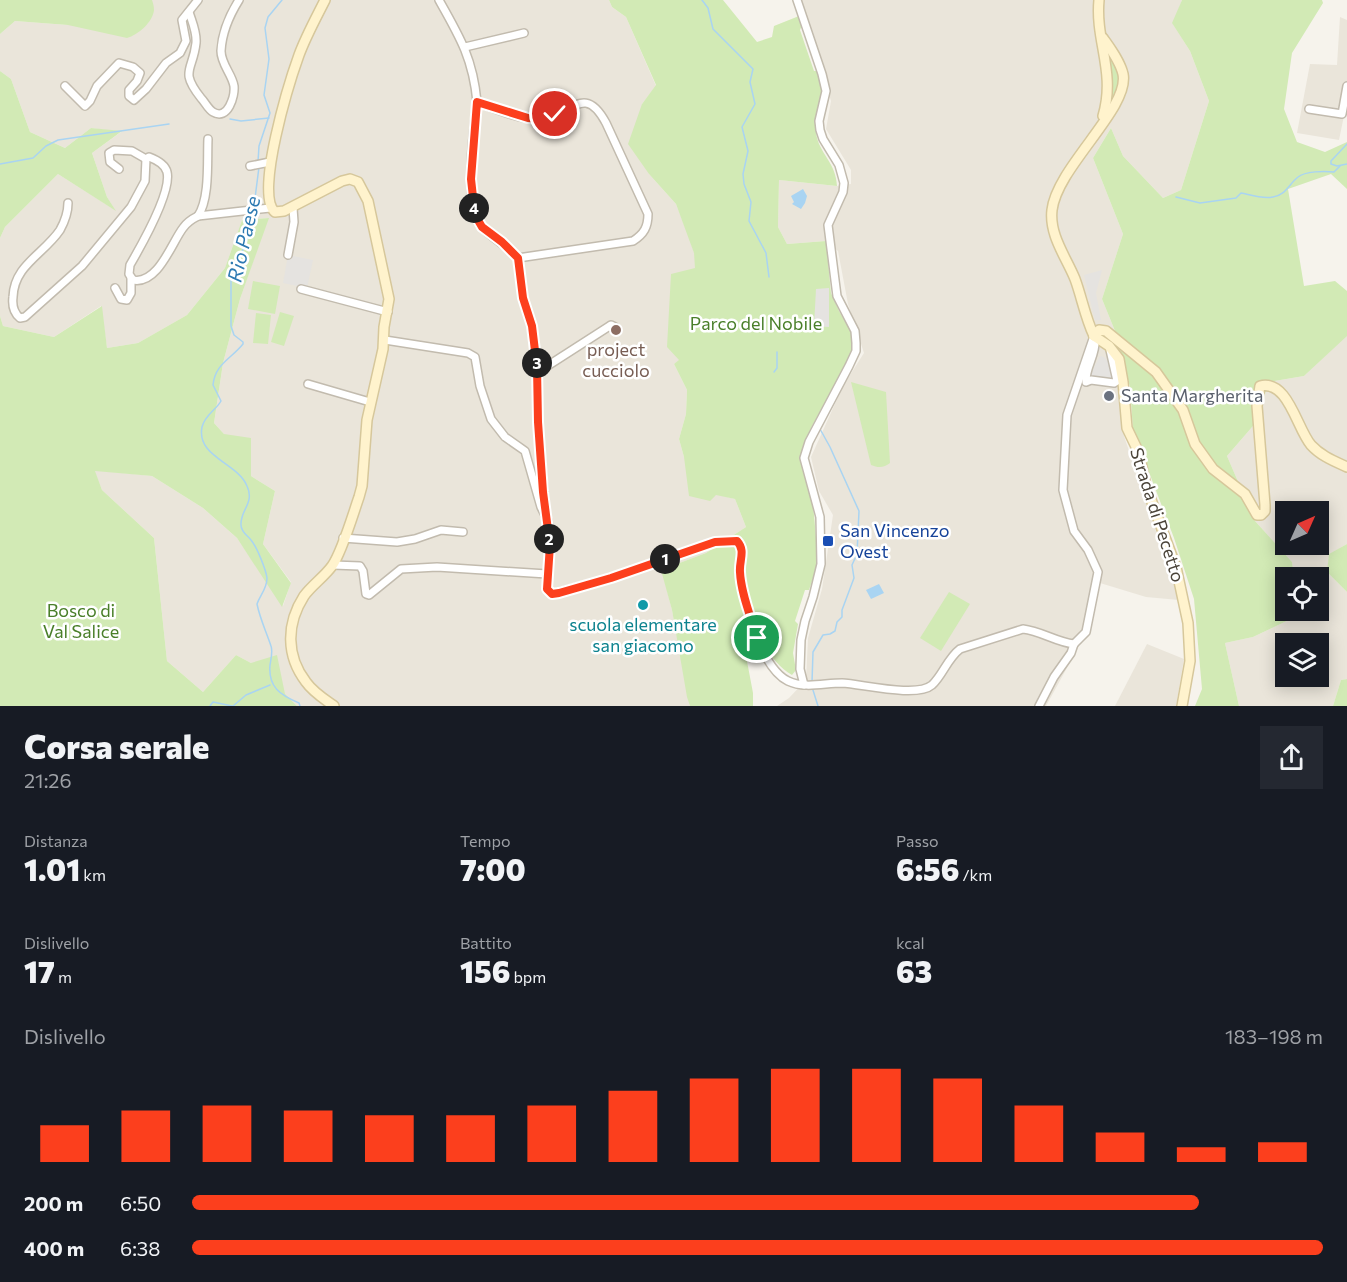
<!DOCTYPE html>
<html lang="it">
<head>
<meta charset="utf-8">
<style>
	body { margin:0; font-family:Commissioner,sans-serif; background:#242831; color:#f1f3f6; height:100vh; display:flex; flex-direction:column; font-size:22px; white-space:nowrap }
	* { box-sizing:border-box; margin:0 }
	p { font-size:20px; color:#9ea1a6 }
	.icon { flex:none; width:33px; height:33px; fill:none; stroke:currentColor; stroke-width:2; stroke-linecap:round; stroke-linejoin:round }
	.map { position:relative; height:706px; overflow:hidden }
	.panel { display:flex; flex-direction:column; background:#171b24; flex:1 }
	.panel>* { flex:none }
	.needle { width:39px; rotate:45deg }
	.fabs { position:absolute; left:1275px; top:501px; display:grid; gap:12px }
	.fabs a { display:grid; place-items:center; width:54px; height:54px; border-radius:0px; background:#171b24; box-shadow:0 3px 15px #0003; font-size:30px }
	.pin { position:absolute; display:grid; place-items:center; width:51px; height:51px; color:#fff; margin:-26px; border:3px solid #fff; border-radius:50%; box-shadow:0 2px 6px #0007 }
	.km { position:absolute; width:30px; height:30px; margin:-15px; border-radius:50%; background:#222; color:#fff; font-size:16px; line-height:30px; text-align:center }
	.round { display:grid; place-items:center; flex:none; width:63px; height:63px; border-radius:0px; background:#242831 }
	.headline { display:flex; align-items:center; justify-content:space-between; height:102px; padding:0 24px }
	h1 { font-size:33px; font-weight:800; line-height:45px }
	.metrics { display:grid; grid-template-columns:repeat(3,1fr); gap:9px; height:102px; padding:6px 24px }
	.metrics div { display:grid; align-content:center }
	.metrics b { font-size:30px; font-weight:800 }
	.metrics small { font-size:16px; font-weight:400 }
	.metrics p { font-size:16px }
	.chart { height:168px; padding:12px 24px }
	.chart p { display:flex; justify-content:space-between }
	.chart svg { width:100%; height:108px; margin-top:6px; stroke:#fc3f1d; stroke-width:6 }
	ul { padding:0 24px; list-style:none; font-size:20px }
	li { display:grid; grid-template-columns:96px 72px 1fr; align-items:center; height:45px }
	li i { height:15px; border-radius:8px; background:#fc3f1d }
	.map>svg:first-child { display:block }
	.residential { fill:#eae5da; fill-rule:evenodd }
	.green { fill:#d2eab5 }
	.parking { fill:#e5e3e0 }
	.water { fill:#a9d4f2 }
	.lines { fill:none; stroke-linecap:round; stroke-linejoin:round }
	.stream { stroke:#a9d4f2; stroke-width:1.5 }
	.street-casing { stroke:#c2bbae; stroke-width:10 }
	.secondary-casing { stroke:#d6c79b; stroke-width:12 }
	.street { stroke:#fff; stroke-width:7 }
	.secondary { stroke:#fff3cd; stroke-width:9 }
	.route-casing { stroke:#fff; stroke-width:12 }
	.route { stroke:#fc3f1d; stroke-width:8 }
	.education-dot { fill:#8d6e63; stroke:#fff; stroke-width:2 }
	.worship-dot { fill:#6b7280; stroke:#fff; stroke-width:2 }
	.transit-dot { fill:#1a4fb4; stroke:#fff; stroke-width:2 }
	.culture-dot { fill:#0f9aa8; stroke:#fff; stroke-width:2 }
	.labels { text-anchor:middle; stroke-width:5; stroke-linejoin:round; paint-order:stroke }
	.park-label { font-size:18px; fill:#4a7f2a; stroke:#fff }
	.education-label { font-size:18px; fill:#785e54; stroke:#fff }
	.worship-label { font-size:18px; fill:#5b616d; stroke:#fff; text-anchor:start }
	.street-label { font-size:18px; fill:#4b4439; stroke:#fff }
	.transit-label { font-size:18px; fill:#164399; stroke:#fff; text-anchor:start }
	.culture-label { font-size:18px; fill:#0d838f; stroke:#fff }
	.water-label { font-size:20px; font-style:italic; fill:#2e7ab2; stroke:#fff }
</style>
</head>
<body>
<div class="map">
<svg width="1347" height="706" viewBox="0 0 1347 706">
	<rect width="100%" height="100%" fill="#f6f3ec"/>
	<g class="residential">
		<path d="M 152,0 L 609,0 L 612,7 L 626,17 L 656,86 L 642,104 L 649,174 L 676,204 L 688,234 L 723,341 L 674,364 L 687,390 L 686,414 L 679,439 L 684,457 L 716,494 L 735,499 L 746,527 L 706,553 L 662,570 L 672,610 L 690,706 L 297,706 L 251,663 L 236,655 L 203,692 L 167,661 L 154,538 L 102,490 L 94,470 L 152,476 L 203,508 L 237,538 L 283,606 L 291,582 L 263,544 L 275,491 L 251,476 L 224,434 L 214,423 L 223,363 L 240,299 L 268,218 L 242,220 L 225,268 L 187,315 L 138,343 L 107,348 L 101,306 L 54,337 L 3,326 L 0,316 L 0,238 L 5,227 L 58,174 L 115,210 L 107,197 L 92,153 L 121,132 L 91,128 L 65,148 L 30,132 L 11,79 L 0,71 L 0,34 L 15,21 L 68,25 L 152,5 Z"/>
		<path d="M 801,0 L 1182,0 L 1173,24 L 1190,51 L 1209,101 L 1181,190 L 1163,198 L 1123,156 L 1111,128 L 1093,158 L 1123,234 L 1102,299 L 1115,331 L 1124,436 L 1179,600 L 1146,597 L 1100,583 L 1090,626 L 1046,706 L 777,706 L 789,698 L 806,680 L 808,638 L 822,589 L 833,515 L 819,491 L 811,457 L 843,386 L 864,353 L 848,304 L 838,251 L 826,241 L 787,244 L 778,227 L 779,180 L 837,186 L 851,184 L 851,170 L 826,129 L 831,101 Z"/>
		<path d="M 1340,17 L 1347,20 L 1347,101 L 1339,140 L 1297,133 L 1310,64 L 1337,65 Z"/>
		<path d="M 1347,335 L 1347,544 L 1330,554 L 1327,572 L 1347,592 L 1347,679 L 1341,680 L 1333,706 L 1239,706 L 1225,643 L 1253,637 L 1295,617 L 1295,611 L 1318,610 L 1318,578 L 1294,577 L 1292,562 L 1255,521 L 1227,456 L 1259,419 L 1268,382 L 1304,376 ZM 1286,512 L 1318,512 L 1318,544 L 1286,544 ZM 1286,644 L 1318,644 L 1318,676 L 1286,676 Z"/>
		<path d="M 1147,644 L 1184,659 L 1176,706 L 1115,706 Z"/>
	</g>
	<g class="green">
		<path d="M 0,0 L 152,0 C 153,3 154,6 154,10 C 153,22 138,35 127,38 L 68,25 L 15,21 L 0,34 Z"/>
		<path d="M 609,0 L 723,0 L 757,42 L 772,37 L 774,26 L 799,16 L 802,25 L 800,30 L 814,71 L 817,71 C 819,79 822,87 821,95 C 820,108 815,120 816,133 C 819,154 836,162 837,186 L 779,180 L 778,227 L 787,244 L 826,241 L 831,293 L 839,311 L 852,333 L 853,344 L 850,358 L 812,426 L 803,446 L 800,460 L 813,504 L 817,548 L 816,569 L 809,590 L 805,590 L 795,621 L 798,624 L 793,653 L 796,670 L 792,675 C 776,666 762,645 755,629 L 743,640 L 753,693 L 753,706 L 690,706 L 687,697 L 672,610 L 661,570 L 706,553 L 746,527 L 735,499 L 716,495 L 710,501 L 689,496 L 684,457 L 679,439 L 686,414 L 687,390 L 674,364 L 679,360 L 667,347 L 671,274 L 695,268 L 694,253 L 676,204 L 649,174 L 628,144 L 642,104 L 656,85 L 626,17 L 612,7 Z"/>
		<path d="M 1182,0 L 1322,0 L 1323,3 L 1292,53 L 1284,109 L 1297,142 L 1325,152 L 1347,142 L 1347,189 L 1331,174 L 1288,189 L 1304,286 L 1335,281 L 1347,291 L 1347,336 L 1304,376 L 1268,382 L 1259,419 L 1227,456 L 1255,521 L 1292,562 L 1294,577 L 1286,578 L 1286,610 L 1295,611 L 1295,617 L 1253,637 L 1225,643 L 1239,706 L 1195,706 L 1202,689 L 1194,599 L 1174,538 L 1133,430 L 1130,387 L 1115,331 L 1102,299 L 1123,234 L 1093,158 L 1111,128 L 1123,156 L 1163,198 L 1181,190 L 1209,101 L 1190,51 L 1172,23 Z"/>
		<path d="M 1109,56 C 1122,68 1119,84 1114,99 L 1111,97 Z"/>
		<path d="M 0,71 L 11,79 L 30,132 L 65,148 L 91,128 L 122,131 L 92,153 L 107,197 L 116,211 L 58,174 L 5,227 L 0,238 Z"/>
		<path d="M 269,218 L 240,299 L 223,363 L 214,423 L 224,434 L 251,438 L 251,476 L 275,491 L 263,544 L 291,583 L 282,607 L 237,538 L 203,508 L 152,476 L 95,471 L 102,490 L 154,538 L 167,661 L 203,692 L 236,655 L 251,663 L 277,655 L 285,694 L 297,706 L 0,706 L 0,316 L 3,326 L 54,337 L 102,306 L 107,348 L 138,343 L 187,315 L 225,268 L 242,220 Z"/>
		<path d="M 253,281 L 280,286 L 275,314 L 248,309 Z"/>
		<path d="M 280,312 L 294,316 L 284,346 L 271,342 Z"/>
		<path d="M 256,313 L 271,315 L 268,344 L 253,343 Z"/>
		<path d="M 851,382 L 886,392 L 890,463 C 884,468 878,468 871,465 Z"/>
		<path d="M 1347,544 L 1347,592 L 1327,572 L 1329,554 Z"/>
		<path d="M 949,592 L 970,604 L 941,651 L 920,638 Z"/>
		<path d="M 1347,679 L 1347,706 L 1333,706 L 1341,680 Z"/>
	</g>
	<g class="parking">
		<path d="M 288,255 L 313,260 L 307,288 L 283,283 Z"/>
		<path d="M 1102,270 L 1096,293 L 1101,320 L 1095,320 L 1084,275 Z"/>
		<path d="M 829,288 L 829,327 L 814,326 L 816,289 Z"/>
		<path d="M 1100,356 L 1104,357 L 1111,365 L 1114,383 L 1091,380 L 1091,373 Z"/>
	</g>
	<g class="water">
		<path d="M 803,189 L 807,196 L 805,203 L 801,209 L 792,204 L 794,202 L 791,196 Z"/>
		<path d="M 879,584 L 884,593 L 871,599 L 866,590 Z"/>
	</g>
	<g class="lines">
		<g class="stream">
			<path d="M 702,0 L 708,8 L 713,29 L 753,69 L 750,82 L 755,104 L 742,127 L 748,151 L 743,174 L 744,184 L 751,202 L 749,221 L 766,253 L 769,277"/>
			<path d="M 230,119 L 241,121 L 269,118"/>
			<path d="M 1347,144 L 1331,161 L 1331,164 L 1337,166 L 1347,164"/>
			<path d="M 258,162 L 259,146 L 270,113 L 264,95 L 269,59 L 265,28 L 268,17 L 282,0"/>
			<path d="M 0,164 L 33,158 L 46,146 L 58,140 L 169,124"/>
			<path d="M 1176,197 L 1200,203 L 1236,198 L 1241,193 C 1251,195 1262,199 1273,197 C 1286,195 1289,184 1298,177 C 1305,171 1325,171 1334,172 L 1340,166"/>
			<path d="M 254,206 L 259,167"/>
			<path d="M 254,211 L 248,237 L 231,279 L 231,326 L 234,335 L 243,342 L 243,344 C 231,359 215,364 213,385 L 221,401 C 216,410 205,415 202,427 C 196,457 238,463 247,486 C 255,503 240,510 241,525 C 241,532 247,535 251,540 C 257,547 266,570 267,578 C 267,589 260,595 257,604 C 260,619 266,631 271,646 C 273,651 271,659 270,665 C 268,687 280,695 299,703 L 300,706"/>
			<path d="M 774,372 L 777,368 L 777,352"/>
			<path d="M 812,682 L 813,652 L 823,635 L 830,634 L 835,631 L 837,622 L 842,617 L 842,610 L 854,578 L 852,565 L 857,554 L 859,511 L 830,447 L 820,429"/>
			<path d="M 812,687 L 818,706"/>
			<path d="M 210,706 L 213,702 L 232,706"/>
			<path d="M 233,706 L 246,695 L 270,685"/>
		</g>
		<g class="street-casing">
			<g id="street">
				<path d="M 439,0 C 460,37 473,59 477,102 C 493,108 523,121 540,119 C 571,116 584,82 606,123 L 648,214 C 648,227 644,234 633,241 L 518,258 L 523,298 L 532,326 L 537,367 L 538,421 L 545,506"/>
				<path d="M 797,0 L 822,74 L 826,91 L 819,121 L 820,130 L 823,139 L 839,165 L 844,183 L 843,192 L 828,225 L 837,296 L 855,331 L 856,343 L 856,351 L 849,366 L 809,442 L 804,458 L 820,517 L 821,564 L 813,597 L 805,621 L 801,640 L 800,669 L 804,685"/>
				<path d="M 189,12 C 192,22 197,32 196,43 C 193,71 179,70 201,98 C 205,102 208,109 213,112 C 228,121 235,96 234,86 C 232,74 221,64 221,51 C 222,32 229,16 239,0"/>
				<path d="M 465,47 L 524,33"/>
				<path d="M 65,86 L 85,106 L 90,101 L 97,86 L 119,63 L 133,67 L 140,73 L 137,81 L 129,90 L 129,96 L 134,100 L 146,89 L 166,63 L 180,53 L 186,41 L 182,20 L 198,0"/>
				<path d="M 477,102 C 474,130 463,202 480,225 C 491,238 507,245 518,258"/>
				<path d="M 1309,109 L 1342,114 L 1347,86"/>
				<path d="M 250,166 L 270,162"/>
				<path d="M 119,169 L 110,162 L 109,153 L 114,150 L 132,151 L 146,159"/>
				<path d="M 68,203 C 68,213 65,221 60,230 C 44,254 14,265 13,297 C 12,305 14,313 20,318 L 25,317 L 82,266 L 131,207 L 145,181 L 146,159 L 149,157 C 157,160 165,164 167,172 C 172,192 141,246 130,265 L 129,274 L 133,280 C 158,285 172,242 183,228 C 187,222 192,219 198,216 L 270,208"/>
				<path d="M 198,216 C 210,198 207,161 208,139"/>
				<path d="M 288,255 L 294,222 L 293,208"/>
				<path d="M 115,288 L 121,299 L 127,300 L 131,293 L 131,278"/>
				<path d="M 301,289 L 388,312"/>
				<path d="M 385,340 L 468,353 L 475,357 L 480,386 L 491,419 L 505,437 L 525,451 L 541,507 L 548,521 L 550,545 L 547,589 L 552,594 L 611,578 L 715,542 L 737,541 C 746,551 738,563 740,575 C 744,603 761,668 788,681 C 805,689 824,683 842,683 C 862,684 917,698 932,685 C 943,675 947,659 960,649 L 1023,629 C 1041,631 1056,642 1074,644"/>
				<path d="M 1095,341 C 1096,355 1085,368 1086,382 L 1091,380 L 1114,383 L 1117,381 L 1110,350"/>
				<path d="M 538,372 L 608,327 L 611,325 L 615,327"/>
				<path d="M 308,384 L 370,402"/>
				<path d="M 343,538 L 397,542 L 415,539 L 441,530 L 463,532"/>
				<path d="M 333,565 L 360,566 L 363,571 L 366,594 L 369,595 L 401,569 L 437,567 L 547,574"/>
				<path d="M 1039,706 L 1054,677 L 1071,653 L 1074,644 L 1086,632 L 1098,572 L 1088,550 L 1074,531 L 1063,490 L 1067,415 L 1094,336"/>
			</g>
		</g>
		<g class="secondary-casing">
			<g id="secondary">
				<path d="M 325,0 C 316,18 306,36 299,55 C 290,80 254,195 275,212 L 284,211 L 342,181 L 350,179 L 358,182 L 368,201 L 389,299 L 384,327 L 383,349 L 367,420 L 362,486 L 359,497 C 353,514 342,552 332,566 C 324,577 312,585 304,596 C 286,624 286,656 306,682 C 313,692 324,699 334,706"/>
				<path d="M 1099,0 C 1095,41 1116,72 1103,116"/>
				<path d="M 1094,336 L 1099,330 L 1106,331 L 1156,372 L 1183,410 L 1195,444 L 1213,469 L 1245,494 L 1257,515 L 1261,515 L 1265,511 L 1265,505 L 1257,406 L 1260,386 C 1288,379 1297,429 1311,445 C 1321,456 1334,461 1347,467"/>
				<path d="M 1094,336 L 1109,346 L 1119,359 L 1123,382 L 1127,428 L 1139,453 L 1146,486 L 1176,567 L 1188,623 L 1190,661 L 1182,706"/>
				<path d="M 1094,336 C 1085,317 1082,298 1075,279 C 1066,257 1049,235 1052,210 C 1057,167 1130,108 1123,74 C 1120,61 1110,48 1103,38"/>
			</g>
		</g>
		<use href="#street" class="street"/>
		<use href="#secondary" class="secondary"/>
	</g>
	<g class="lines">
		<g class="route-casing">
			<path id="route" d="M 555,114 L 541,119 L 528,118 L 477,102 L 471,179 L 475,215 L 482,227 L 502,242 L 518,258 L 523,298 L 532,326 L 537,367 L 538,422 L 543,492 L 550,545 L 547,589 L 552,594 L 559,593 L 611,578 L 715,542 L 737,541 C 746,551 739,560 740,572 C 741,594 751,617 757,638"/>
		</g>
		<use href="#route" class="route"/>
	</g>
	<circle class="education-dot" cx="616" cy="330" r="6"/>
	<circle class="worship-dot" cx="1109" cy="396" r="6"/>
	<rect class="transit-dot" x="822" y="535" width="12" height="12" rx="3"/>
	<circle class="culture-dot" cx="643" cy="605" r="6"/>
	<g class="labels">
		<g class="park-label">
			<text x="756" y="330">Parco del Nobile</text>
			<text x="81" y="617">Bosco di<tspan x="81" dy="21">Val Salice</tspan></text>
		</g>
		<g class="education-label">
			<text x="616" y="356">project<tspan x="616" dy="21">cucciolo</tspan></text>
		</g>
		<g class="worship-label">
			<text x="1121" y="402">Santa Margherita</text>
		</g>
		<g class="street-label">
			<text transform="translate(1157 515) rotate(72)" y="6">Strada di Pecetto</text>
		</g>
		<g class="transit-label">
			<text x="840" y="537">San Vincenzo<tspan x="840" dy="21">Ovest</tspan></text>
		</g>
		<g class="culture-label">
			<text x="643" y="631">scuola elementare<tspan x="643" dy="21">san giacomo</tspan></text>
		</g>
		<g class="water-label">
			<text transform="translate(244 239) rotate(-77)" y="7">Rio Paese</text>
		</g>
	</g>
</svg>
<div class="fabs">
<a><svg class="needle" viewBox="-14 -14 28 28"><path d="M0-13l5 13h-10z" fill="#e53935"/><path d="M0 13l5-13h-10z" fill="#9ea1a6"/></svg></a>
<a><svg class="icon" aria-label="locate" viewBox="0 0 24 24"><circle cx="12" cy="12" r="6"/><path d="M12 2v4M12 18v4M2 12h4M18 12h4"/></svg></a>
<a><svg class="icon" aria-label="layers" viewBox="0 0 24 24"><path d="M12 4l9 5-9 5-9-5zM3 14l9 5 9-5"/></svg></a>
</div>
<div class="pin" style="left:757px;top:638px;background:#1e9e55"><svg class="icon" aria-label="arrive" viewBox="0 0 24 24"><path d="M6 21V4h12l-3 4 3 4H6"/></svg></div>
<div class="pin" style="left:555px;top:114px;background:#d93025"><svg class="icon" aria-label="check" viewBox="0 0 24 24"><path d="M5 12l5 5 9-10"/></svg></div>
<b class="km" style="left:665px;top:559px">1</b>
<b class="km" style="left:549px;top:539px">2</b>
<b class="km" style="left:537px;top:363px">3</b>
<b class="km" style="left:474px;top:208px">4</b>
</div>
<section class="panel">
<div class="headline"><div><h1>Corsa serale</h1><p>21:26</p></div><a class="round"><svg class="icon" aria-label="share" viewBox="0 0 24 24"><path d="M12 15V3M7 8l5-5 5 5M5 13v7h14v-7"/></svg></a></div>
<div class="metrics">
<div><p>Distanza</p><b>1.01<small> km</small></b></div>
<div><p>Tempo</p><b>7:00</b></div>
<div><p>Passo</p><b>6:56<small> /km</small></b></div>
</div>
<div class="metrics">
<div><p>Dislivello</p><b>17<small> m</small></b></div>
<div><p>Battito</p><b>156<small> bpm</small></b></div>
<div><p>kcal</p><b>63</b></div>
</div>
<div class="chart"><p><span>Dislivello</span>183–198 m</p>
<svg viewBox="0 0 160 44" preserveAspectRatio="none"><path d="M5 44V29M15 44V23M25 44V21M35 44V23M45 44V25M55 44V25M65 44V21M75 44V15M85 44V10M95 44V6M105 44V6M115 44V10M125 44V21M135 44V32M145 44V38M155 44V36"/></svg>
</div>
<ul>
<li><b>200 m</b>6:50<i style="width:89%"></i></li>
<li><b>400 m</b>6:38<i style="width:100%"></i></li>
</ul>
</section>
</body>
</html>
